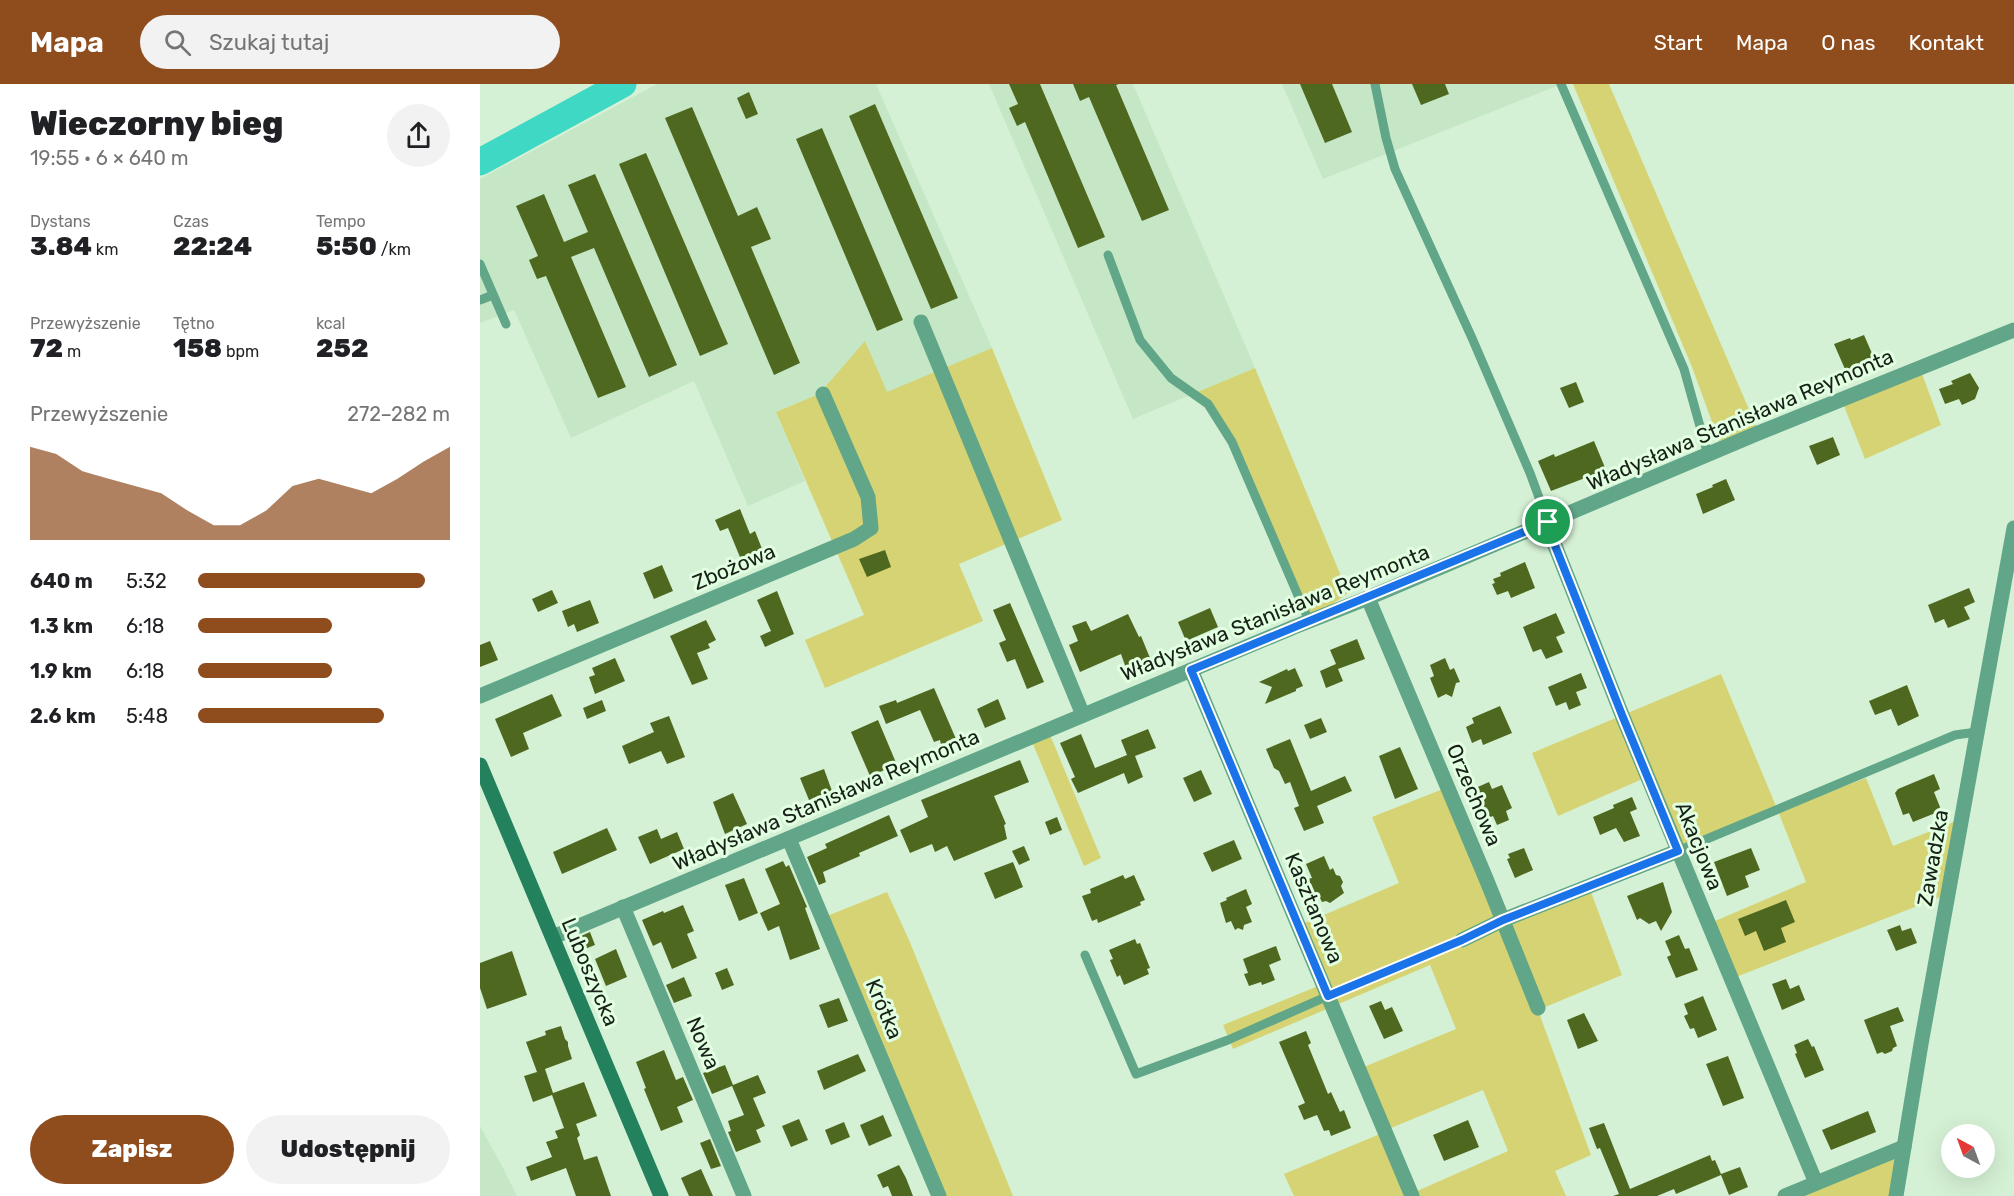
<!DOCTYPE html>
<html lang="pl">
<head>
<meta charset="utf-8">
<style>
	body { margin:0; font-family:Rubik,sans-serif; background:#f2f2f2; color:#202124; height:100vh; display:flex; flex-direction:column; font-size:22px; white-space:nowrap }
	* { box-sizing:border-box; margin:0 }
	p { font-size:20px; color:#757577 }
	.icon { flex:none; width:33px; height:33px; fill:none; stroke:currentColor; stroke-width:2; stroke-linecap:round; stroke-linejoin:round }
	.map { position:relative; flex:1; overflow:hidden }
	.side { display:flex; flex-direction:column; background:#fff; width:480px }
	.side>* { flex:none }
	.needle { width:39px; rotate:319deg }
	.buttons { position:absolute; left:1461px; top:1040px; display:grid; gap:12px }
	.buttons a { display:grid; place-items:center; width:54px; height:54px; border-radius:50%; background:#fff; box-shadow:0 6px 24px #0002; font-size:30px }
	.pin { position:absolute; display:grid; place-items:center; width:51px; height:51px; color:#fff; margin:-26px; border:3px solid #fff; border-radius:50%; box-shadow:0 2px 6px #0007 }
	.round { display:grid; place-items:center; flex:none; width:63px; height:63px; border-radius:32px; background:#f2f2f2 }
	.overview { display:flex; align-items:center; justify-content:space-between; height:102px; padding:0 30px }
	h1 { font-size:33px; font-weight:800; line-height:45px }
	.stats { display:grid; grid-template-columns:repeat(3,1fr); gap:9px; height:102px; padding:6px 30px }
	.stats div { display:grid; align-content:center }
	.stats b { font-size:26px; font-weight:800 }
	.stats small { font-size:16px; font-weight:400 }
	.stats p { font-size:16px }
	.chart { height:168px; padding:12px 30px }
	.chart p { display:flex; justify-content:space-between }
	.chart svg { width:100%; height:108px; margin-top:6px; fill:#8f4c1d; opacity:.7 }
	.primary-button { display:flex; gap:12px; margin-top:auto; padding:12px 30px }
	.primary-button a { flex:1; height:69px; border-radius:36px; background:#8f4c1d; color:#fff; font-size:24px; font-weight:800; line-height:69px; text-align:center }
	.primary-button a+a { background:#f2f2f2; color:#202124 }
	ul { padding:0 30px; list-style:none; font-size:20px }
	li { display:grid; grid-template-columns:96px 72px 1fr; align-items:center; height:45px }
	li i { height:15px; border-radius:8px; background:#8f4c1d }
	header { display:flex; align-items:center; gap:36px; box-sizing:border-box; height:84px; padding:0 30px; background:#8f4c1d; color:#fff }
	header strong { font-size:28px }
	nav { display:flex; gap:33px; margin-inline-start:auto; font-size:21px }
	.search { width:420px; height:54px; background:#f2f2f2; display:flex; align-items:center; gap:15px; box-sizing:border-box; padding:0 21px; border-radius:33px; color:#757577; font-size:22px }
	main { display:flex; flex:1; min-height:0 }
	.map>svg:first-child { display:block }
	.built { fill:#c5e7c5 }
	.green { fill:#d5d373 }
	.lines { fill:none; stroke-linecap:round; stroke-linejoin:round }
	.river { stroke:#3ed8c4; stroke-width:27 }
	.building { fill:#4f6820 }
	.lane { stroke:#61a688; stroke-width:9 }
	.street { stroke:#61a688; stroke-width:15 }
	.secondary { stroke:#23815e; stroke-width:15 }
	.route-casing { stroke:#fff; stroke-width:12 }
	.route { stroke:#1a73e8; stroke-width:8 }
	.labels { text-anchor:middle; stroke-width:6; stroke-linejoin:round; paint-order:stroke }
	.street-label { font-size:21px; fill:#172117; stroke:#e2ffe2 }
</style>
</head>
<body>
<header>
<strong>Mapa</strong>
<div class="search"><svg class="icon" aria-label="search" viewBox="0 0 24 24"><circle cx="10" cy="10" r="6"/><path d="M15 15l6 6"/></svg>Szukaj tutaj</div>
<nav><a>Start</a><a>Mapa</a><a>O nas</a><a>Kontakt</a></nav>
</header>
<main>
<section class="side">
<div class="overview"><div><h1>Wieczorny bieg</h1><p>19:55 · 6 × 640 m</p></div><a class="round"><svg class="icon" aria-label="share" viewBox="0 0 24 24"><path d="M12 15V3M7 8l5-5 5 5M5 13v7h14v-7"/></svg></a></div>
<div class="stats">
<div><p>Dystans</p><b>3.84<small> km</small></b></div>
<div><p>Czas</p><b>22:24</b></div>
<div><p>Tempo</p><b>5:50<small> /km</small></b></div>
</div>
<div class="stats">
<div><p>Przewyższenie</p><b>72<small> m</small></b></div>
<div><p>Tętno</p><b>158<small> bpm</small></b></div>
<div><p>kcal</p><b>252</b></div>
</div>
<div class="chart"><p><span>Przewyższenie</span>272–282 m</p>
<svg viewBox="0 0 160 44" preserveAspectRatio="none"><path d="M0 44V6L10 9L20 16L30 19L40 22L50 25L60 32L70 38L80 38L90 32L100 22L110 19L120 22L130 25L140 19L150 12L160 6V44z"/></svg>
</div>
<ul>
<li><b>640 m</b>5:32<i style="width:90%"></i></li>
<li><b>1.3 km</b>6:18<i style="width:53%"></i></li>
<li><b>1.9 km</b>6:18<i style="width:53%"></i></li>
<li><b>2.6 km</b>5:48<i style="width:74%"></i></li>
</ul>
<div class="primary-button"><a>Zapisz</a><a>Udostępnij</a></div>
</section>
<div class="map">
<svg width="1534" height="1112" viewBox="0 0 1534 1112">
	<rect width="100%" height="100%" fill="#d5f1d5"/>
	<g class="built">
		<path d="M 177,0 L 396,0 L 512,264 L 406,309 L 385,258 L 339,310 L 296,328 L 325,397 L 268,422 L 214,297 L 91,354 L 34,226 L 0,239 L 0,95 Z"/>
		<path d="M 509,0 L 653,0 L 775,284 L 653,335 Z"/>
		<path d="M 802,0 L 1082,0 L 843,95 Z"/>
		<path d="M 0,1042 L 22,1082 L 37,1112 L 0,1112 Z"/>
	</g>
	<g class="green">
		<path d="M 1093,0 L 1129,0 L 1277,344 L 1239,357 L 1212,283 Z"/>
		<path d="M 385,257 L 407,308 L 512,264 L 582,436 L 479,480 L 503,537 L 345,604 L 325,556 L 384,531 L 296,328 L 339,310 Z"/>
		<path d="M 775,284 L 868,509 L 829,537 L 752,358 L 715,309 Z"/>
		<path d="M 1442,290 L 1461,341 L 1385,375 L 1364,322 Z"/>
		<path d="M 1241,590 L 1298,727 L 1386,694 L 1413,762 L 1481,735 L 1468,810 L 1251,895 L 1228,840 L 1326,798 L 1298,727 L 1198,767 L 1167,693 L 1078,732 L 1052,669 Z"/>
		<path d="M 568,646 L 621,774 L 604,782 L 550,653 Z"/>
		<path d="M 968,703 L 1023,836 L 1109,803 L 1142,891 L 1058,926 L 1111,1071 L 1075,1087 L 1086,1112 L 938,1112 L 937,1107 L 1028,1067 L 1003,1006 L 911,1044 L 879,985 L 976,945 L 950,881 L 753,965 L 743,941 L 843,900 L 818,842 L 919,799 L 892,733 Z"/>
		<path d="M 407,808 L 429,856 L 533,1112 L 459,1112 L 342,834 Z"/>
		<path d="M 900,1050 L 925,1112 L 814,1112 L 804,1090 Z"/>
		<path d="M 1424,1063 L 1416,1112 L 1305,1112 Z"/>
	</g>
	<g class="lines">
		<path class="river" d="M 0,78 L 143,0"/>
	</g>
	<g class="building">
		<path d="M 529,0 L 560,0 L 625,153 L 598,164 L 545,38 L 537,42 L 529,24 L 538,20 Z"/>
		<path d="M 593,0 L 639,0 L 636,1 L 689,126 L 662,137 L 609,13 L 600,17 Z"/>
		<path d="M 820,0 L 852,0 L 872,48 L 845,59 Z"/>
		<path d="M 932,0 L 965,0 L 969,10 L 941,21 Z"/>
		<path d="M 269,8 L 278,30 L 266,35 L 257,14 Z"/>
		<path d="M 395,20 L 478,214 L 451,225 L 369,32 Z"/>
		<path d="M 212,23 L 258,132 L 277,123 L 291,155 L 271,163 L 320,279 L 294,291 L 185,34 Z"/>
		<path d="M 342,44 L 423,236 L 397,247 L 316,55 Z"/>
		<path d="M 166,69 L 248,260 L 220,272 L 139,80 Z"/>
		<path d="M 115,90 L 197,281 L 169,293 L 114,164 L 91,173 L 146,303 L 118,314 L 66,192 L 57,195 L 49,176 L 58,172 L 36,122 L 64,110 L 84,158 L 108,148 L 88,101 Z"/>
		<path d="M 1384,251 L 1394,274 L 1380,279 L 1382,286 L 1368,292 L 1354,260 L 1370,254 L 1371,256 Z"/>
		<path d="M 1490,289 L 1499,304 L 1495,315 L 1482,321 L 1479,315 L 1465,320 L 1459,305 L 1473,300 L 1471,297 Z"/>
		<path d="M 1096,298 L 1104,318 L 1089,324 L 1080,304 Z"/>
		<path d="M 1353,353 L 1360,371 L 1337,381 L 1329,362 Z"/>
		<path d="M 1114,357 L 1126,386 L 1071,407 L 1058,377 L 1074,370 L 1075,373 Z"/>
		<path d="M 1246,395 L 1255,416 L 1223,430 L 1216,410 L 1233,403 L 1232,401 Z"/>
		<path d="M 260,425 L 270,450 L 275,447 L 284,470 L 262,478 L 248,444 L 240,447 L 235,436 Z"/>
		<path d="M 405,466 L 411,483 L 387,493 L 379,475 Z"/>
		<path d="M 1045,478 L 1055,504 L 1031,514 L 1028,507 L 1017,511 L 1012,500 L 1015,499 L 1013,495 L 1021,492 L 1020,489 Z"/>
		<path d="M 182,481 L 193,507 L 174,515 L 163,489 Z"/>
		<path d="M 1489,504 L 1495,518 L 1484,523 L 1490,535 L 1468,544 L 1464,535 L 1455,539 L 1448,521 Z"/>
		<path d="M 72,506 L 78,519 L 58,528 L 52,515 Z"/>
		<path d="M 297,507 L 314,550 L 285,563 L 280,552 L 291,547 L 277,516 Z"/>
		<path d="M 110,516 L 119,539 L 97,548 L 94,540 L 88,543 L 82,527 Z"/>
		<path d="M 530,519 L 564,598 L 547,605 L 535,575 L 527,578 L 519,559 L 526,556 L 513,526 Z"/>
		<path d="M 730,524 L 738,543 L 706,557 L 698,538 Z"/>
		<path d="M 1076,529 L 1085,549 L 1076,553 L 1083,568 L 1066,575 L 1061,565 L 1053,568 L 1043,543 Z"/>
		<path d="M 648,530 L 659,553 L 661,552 L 670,574 L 646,584 L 641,570 L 600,588 L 589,561 L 598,557 L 592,542 L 606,537 L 611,547 Z"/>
		<path d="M 226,536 L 236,556 L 228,560 L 230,564 L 217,569 L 228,595 L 212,601 L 190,552 Z"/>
		<path d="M 877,555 L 885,575 L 858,585 L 863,597 L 846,604 L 840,587 L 856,580 L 850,566 Z"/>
		<path d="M 10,557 L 18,576 L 0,583 L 0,561 Z"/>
		<path d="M 135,574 L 145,597 L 115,610 L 109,593 L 115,591 L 112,584 Z"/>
		<path d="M 965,574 L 970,586 L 974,584 L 980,598 L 976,599 L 972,613 L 966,610 L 958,614 L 950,594 L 954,592 L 950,581 Z"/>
		<path d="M 815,584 L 823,602 L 816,605 L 816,607 L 785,620 L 792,603 L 779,598 L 807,585 L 808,587 Z"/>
		<path d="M 1101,589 L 1107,604 L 1096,608 L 1101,621 L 1089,626 L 1086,618 L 1076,622 L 1068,603 Z"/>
		<path d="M 1427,601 L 1439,632 L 1418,642 L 1411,625 L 1395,631 L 1389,617 Z"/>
		<path d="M 454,604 L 476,655 L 461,661 L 460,656 L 454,658 L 440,626 L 406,640 L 399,622 L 416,616 L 417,619 Z"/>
		<path d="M 72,610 L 82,632 L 43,649 L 49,665 L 31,673 L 15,635 Z"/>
		<path d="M 518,615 L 526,635 L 505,644 L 497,625 Z"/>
		<path d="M 122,616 L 126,627 L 107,635 L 103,624 Z"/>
		<path d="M 1020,622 L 1032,649 L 1003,661 L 1001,655 L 992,659 L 986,643 L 994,639 L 992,634 Z"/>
		<path d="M 189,632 L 205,673 L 187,680 L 181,667 L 149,680 L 142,662 L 174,648 L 170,639 Z"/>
		<path d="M 841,634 L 847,648 L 830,655 L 824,641 Z"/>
		<path d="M 398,636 L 417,681 L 390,692 L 371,648 Z"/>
		<path d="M 668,645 L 676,664 L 655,672 L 663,693 L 648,700 L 644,689 L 598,709 L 591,695 L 595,693 L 580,659 L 601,650 L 615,684 L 647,671 L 641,656 Z"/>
		<path d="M 810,655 L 831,707 L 865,692 L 872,707 L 837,722 L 844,739 L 824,747 L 814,724 L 819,722 L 810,698 L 805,700 L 799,687 L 794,684 L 786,665 Z"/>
		<path d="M 920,663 L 938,705 L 915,715 L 899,672 Z"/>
		<path d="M 540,676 L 549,698 L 514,712 L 526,740 L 524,741 L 527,755 L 474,777 L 467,762 L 455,768 L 452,760 L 430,769 L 420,746 L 448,733 L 441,716 Z"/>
		<path d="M 344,685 L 352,707 L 329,716 L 320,694 Z"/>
		<path d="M 721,686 L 732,710 L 714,718 L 703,694 Z"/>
		<path d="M 1454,690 L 1460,705 L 1454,708 L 1460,723 L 1458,728 L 1433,738 L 1429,729 L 1423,731 L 1415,709 L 1418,705 Z"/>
		<path d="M 1009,698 L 1012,705 L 1022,701 L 1032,724 L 1026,727 L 1029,736 L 1017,741 L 1013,732 L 1003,736 L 991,706 Z"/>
		<path d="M 253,709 L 267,740 L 245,750 L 233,718 Z"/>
		<path d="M 1152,713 L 1157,725 L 1150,728 L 1160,752 L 1144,758 L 1136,744 L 1120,751 L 1113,733 L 1134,724 L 1133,721 Z"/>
		<path d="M 409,731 L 418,752 L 379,769 L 380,772 L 343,788 L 346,798 L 339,801 L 327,773 L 347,764 L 345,760 Z"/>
		<path d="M 577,733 L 582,746 L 570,751 L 565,738 Z"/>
		<path d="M 127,744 L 137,766 L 82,790 L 73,768 Z"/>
		<path d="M 177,745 L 181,755 L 197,748 L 204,765 L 170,780 L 158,753 Z"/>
		<path d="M 754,756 L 762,775 L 732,788 L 723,769 Z"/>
		<path d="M 544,762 L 550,776 L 539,781 L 532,767 Z"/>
		<path d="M 1044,764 L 1053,786 L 1035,794 L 1027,775 L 1030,774 L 1028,770 Z"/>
		<path d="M 1271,764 L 1280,786 L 1265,792 L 1269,803 L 1247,812 L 1234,778 Z"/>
		<path d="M 844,772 L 850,786 L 853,784 L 856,791 L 860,792 L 863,798 L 861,802 L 864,809 L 850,819 L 846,817 L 842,818 L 837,808 L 834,809 L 828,795 L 832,794 L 826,780 Z"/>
		<path d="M 303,777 L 306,783 L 309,781 L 327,823 L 325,824 L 340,865 L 310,876 L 299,842 L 288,847 L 280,829 L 300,820 L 285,785 Z"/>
		<path d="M 533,778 L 543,803 L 515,815 L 504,789 Z"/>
		<path d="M 643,791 L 645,795 L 654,791 L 665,816 L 660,818 L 661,821 L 635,832 L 618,839 L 617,835 L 612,837 L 602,812 L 611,809 L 610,805 Z"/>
		<path d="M 264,794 L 278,829 L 259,837 L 245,801 Z"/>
		<path d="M 1183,798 L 1192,828 L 1181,847 L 1176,837 L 1169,840 L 1160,834 L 1157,836 L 1147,812 Z"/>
		<path d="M 766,805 L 772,820 L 766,823 L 772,838 L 764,841 L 763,846 L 758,844 L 755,846 L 751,837 L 746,839 L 740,819 L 747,816 L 746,814 Z"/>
		<path d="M 1306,816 L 1315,838 L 1301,844 L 1306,858 L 1284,867 L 1276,847 L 1265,852 L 1258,835 Z"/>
		<path d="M 203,821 L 214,847 L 207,850 L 217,874 L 192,885 L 181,858 L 173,862 L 162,836 L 183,827 L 184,829 Z"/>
		<path d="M 1420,841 L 1422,847 L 1431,844 L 1437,859 L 1416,867 L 1407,846 Z"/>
		<path d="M 110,848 L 115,861 L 97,868 L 92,856 Z"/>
		<path d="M 1199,851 L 1205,865 L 1209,864 L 1218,886 L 1196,894 L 1187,873 L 1191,871 L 1185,857 Z"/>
		<path d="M 655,855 L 657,860 L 660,859 L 670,884 L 667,885 L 669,890 L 644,901 L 640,891 L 637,893 L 630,876 L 633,875 L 629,866 Z"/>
		<path d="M 796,862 L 801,876 L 789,881 L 795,896 L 782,901 L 781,898 L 769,902 L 764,890 L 768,889 L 763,875 Z"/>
		<path d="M 136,865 L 147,893 L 126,902 L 115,875 Z"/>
		<path d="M 32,867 L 47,911 L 7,925 L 0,904 L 0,879 Z"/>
		<path d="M 247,884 L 254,901 L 242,906 L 235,889 Z"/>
		<path d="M 204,893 L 212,912 L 194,919 L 186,901 Z"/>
		<path d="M 1306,895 L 1310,905 L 1319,901 L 1325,916 L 1302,926 L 1292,900 Z"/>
		<path d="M 1223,912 L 1237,946 L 1218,954 L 1214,944 L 1210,945 L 1204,932 L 1208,930 L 1204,920 Z"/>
		<path d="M 359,914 L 368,937 L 348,944 L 339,921 Z"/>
		<path d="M 901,917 L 905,926 L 912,923 L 923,947 L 904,955 L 889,922 Z"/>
		<path d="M 1418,923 L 1424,937 L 1410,942 L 1417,962 L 1413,964 L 1412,967 L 1405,970 L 1402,968 L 1397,970 L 1384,936 Z"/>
		<path d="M 1104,929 L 1118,957 L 1098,965 L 1087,936 Z"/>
		<path d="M 81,942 L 85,955 L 88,958 L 88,962 L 92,975 L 65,985 L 73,1009 L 104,998 L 117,1032 L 96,1040 L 100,1051 L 97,1054 L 104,1076 L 117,1072 L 131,1112 L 96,1112 L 86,1084 L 51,1097 L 46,1083 L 72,1073 L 66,1058 L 78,1054 L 75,1047 L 84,1044 L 72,1011 L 53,1018 L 44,992 L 57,988 L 46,958 L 66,951 L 65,947 Z"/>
		<path d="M 826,947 L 831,959 L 828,961 L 848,1010 L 851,1008 L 860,1028 L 864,1026 L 871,1044 L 851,1052 L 849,1046 L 844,1047 L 837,1031 L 824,1036 L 818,1022 L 825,1019 L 799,958 Z"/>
		<path d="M 1328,955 L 1332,963 L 1334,962 L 1344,986 L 1325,994 L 1315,970 L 1317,969 L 1314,961 Z"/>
		<path d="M 184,966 L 196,996 L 203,993 L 213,1016 L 197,1023 L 203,1038 L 181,1047 L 164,1005 L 166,1004 L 156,978 Z"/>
		<path d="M 378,970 L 386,987 L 344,1006 L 337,987 Z"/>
		<path d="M 1248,972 L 1264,1014 L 1243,1022 L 1226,980 Z"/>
		<path d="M 245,981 L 253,1001 L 278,991 L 286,1009 L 273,1014 L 285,1042 L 276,1046 L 281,1058 L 256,1068 L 248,1048 L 251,1047 L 248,1037 L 264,1031 L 252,1002 L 232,1010 L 223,989 Z"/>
		<path d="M 1388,1027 L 1396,1048 L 1351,1066 L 1342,1046 Z"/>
		<path d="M 403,1031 L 412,1052 L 389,1062 L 380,1041 Z"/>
		<path d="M 319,1035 L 328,1056 L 311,1063 L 302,1042 Z"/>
		<path d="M 988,1036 L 999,1063 L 964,1077 L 953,1051 Z"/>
		<path d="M 364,1038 L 370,1053 L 351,1061 L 345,1046 Z"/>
		<path d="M 1124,1039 L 1150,1105 L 1230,1071 L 1232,1077 L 1235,1076 L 1241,1090 L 1260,1083 L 1268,1103 L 1249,1111 L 1241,1091 L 1196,1110 L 1194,1105 L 1177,1112 L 1133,1112 L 1139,1110 L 1120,1064 L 1117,1065 L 1109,1044 Z"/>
		<path d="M 230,1055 L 241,1082 L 231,1085 L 220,1059 Z"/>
		<path d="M 419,1081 L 426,1094 L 433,1112 L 412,1112 L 408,1102 L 403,1104 L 397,1091 Z"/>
		<path d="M 221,1085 L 233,1112 L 209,1112 L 201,1094 Z"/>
	</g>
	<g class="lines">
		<g class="lane">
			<path d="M 895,0 L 906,54 L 915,85 L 992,254 L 1050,389 L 1068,438"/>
			<path d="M 1081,0 L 1204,285 L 1228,371"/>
			<path d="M 628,171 L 660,256 L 691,294 L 728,320 L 752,358 L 829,537"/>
			<path d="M 0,180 L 26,240"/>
			<path d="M 0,216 L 13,211"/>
			<path d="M 1198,767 L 1475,651 L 1497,648"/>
			<path d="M 605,871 L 656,990 L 748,956 L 848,912 L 982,856"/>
		</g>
		<g class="street">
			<path d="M 441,238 L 603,631"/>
			<path d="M 1068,438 L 1072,454 L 1142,631 L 1336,1099"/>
			<path d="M 888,514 L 1007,797 L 1058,924"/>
			<path d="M 711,586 L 932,1112"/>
			<path d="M 0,612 L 374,455 L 391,444 L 388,413 L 343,310"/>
			<path d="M 309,755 L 459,1112"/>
			<path d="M 143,823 L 264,1112"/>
			<path d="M 73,853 L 814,543 L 888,514 L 1276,350 L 1534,246"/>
			<path d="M 982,856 L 1023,836 L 1198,767"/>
			<path d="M 1305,1112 L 1424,1063"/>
			<path d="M 1416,1112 L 1441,960 L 1534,444"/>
		</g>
		<path class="secondary" d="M 0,681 L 181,1112"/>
	</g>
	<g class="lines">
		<g class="route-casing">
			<path id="route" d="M 1068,438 L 1072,454 L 1142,631 L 1198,767 L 1023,836 L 982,856 L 848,912 L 711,586 Z"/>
		</g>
		<use href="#route" class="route"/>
	</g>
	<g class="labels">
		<g class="street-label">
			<text transform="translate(1260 336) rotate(-23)" y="7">Władysława Stanisława Reymonta</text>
			<text transform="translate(254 483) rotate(-23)" y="7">Zbożowa</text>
			<text transform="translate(795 529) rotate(-22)" y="7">Władysława Stanisława Reymonta</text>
			<text transform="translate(994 711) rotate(67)" y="7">Orzechowa</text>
			<text transform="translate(346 716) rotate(-23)" y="7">Władysława Stanisława Reymonta</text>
			<text transform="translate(1219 762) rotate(68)" y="7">Akacjowa</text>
			<text transform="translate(1453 774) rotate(-80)" y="7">Zawadzka</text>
			<text transform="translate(834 824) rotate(67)" y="7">Kasztanowa</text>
			<text transform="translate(110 888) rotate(67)" y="7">Luboszycka</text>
			<text transform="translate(404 925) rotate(67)" y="7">Krótka</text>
			<text transform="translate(223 959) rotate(67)" y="7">Nowa</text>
		</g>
	</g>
</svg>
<div class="buttons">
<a><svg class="needle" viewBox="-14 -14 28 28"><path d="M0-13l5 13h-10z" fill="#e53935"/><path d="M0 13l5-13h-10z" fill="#757577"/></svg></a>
</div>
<div class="pin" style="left:1068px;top:438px;background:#1e9e55"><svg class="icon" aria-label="arrive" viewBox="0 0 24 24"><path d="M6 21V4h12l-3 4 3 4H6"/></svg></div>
</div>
</main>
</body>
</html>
